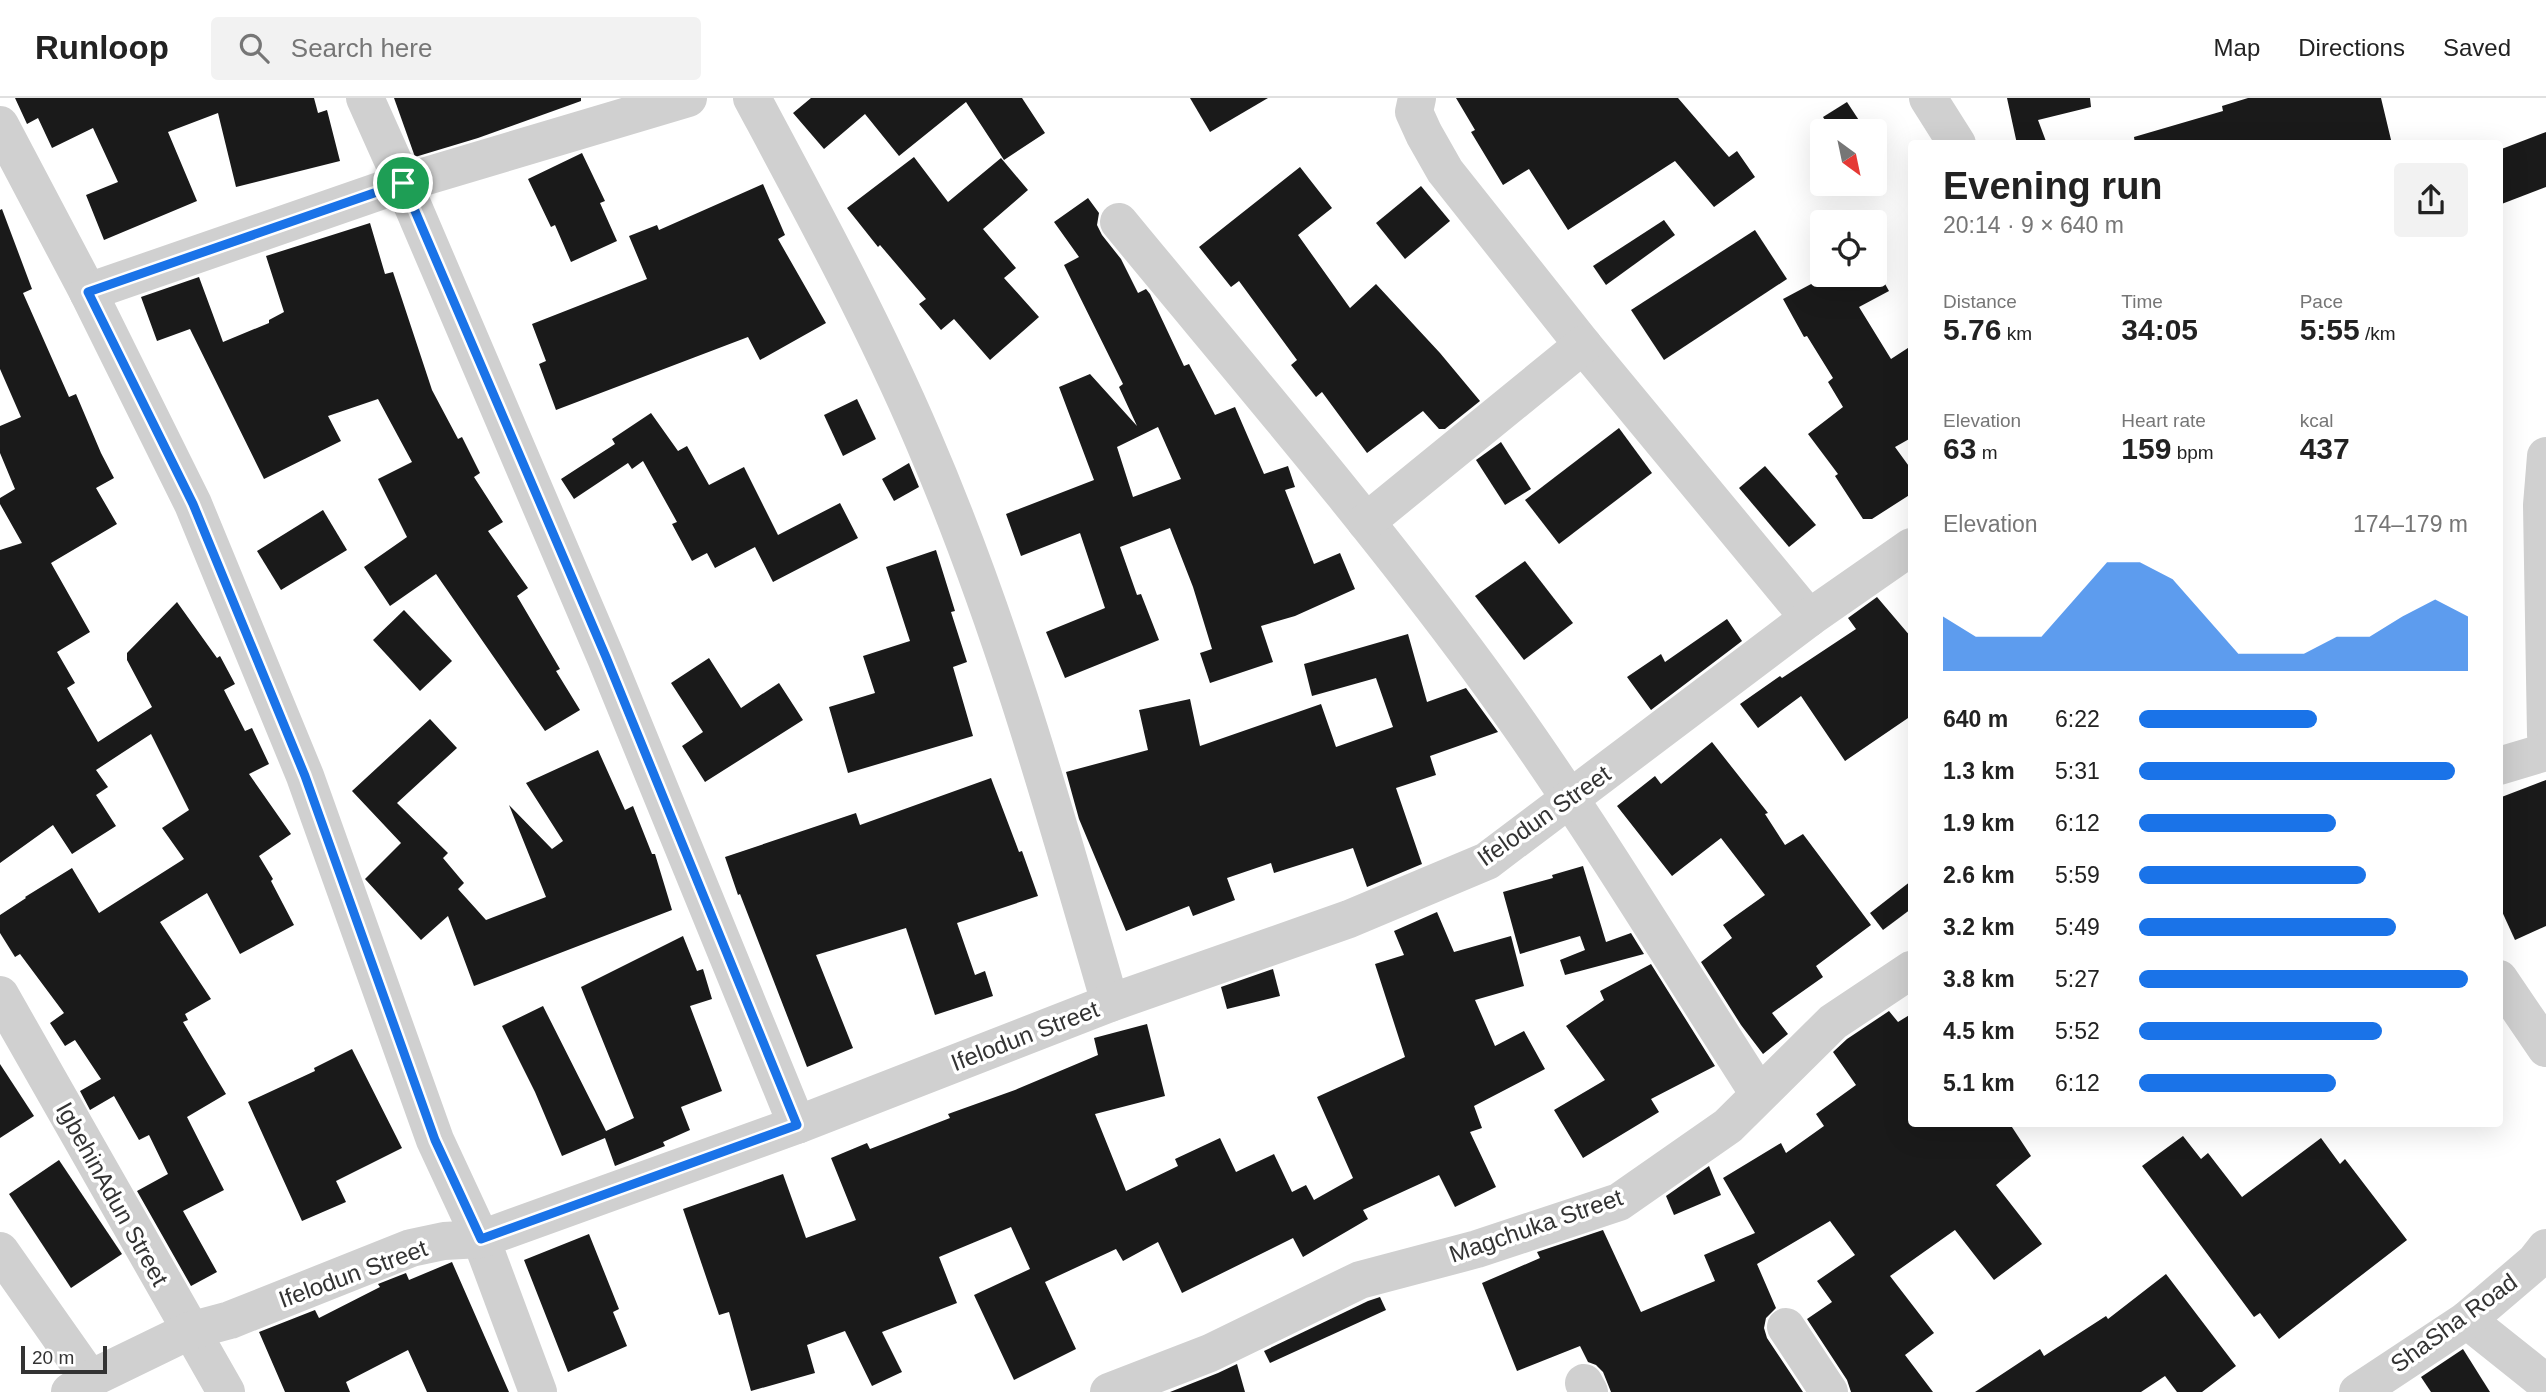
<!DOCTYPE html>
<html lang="en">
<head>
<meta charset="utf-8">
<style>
	body { margin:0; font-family:Helvetica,sans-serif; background:#f2f2f2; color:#222; height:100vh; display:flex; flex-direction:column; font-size:26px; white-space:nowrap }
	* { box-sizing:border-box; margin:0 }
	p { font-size:23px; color:#767676 }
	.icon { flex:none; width:38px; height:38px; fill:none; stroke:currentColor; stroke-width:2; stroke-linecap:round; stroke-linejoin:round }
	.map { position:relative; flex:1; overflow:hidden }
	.panel { position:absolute; left:1908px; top:42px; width:595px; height:987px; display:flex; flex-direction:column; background:#fff; border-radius:7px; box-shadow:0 7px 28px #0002 }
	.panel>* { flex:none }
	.needle { width:46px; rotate:147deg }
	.controls { position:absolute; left:1810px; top:21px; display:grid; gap:14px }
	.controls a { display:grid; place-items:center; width:77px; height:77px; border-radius:7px; background:#fff; box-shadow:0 7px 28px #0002; font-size:35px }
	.scale { position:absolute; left:21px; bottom:18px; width:86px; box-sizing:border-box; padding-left:7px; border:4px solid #333; border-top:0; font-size:19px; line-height:24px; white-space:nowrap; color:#333; -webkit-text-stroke:5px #fff; paint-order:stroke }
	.pin { position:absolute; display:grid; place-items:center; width:60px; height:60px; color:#fff; margin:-30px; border:4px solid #fff; border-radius:50%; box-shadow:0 2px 7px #0007 }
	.round { display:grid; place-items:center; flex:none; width:74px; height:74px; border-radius:7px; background:#f2f2f2 }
	.overview { display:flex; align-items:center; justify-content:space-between; height:119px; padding:0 35px }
	h1 { font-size:38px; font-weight:600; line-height:52px }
	.stats { display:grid; grid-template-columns:repeat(3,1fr); gap:10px; height:119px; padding:7px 35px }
	.stats div { display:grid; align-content:center }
	.stats b { font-size:30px; font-weight:600 }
	.stats small { font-size:19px; font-weight:400 }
	.stats p { font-size:19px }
	.chart { height:196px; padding:14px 35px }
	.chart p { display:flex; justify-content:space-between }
	.chart svg { width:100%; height:126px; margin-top:7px; fill:#1a73e8; opacity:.7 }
	ul { padding:0 35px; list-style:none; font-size:23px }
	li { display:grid; grid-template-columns:112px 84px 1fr; align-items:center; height:52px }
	li i { height:18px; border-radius:9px; background:#1a73e8 }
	header { display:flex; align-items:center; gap:42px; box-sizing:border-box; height:98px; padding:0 35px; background:#fff; border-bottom:2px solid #e0e0e0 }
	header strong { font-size:33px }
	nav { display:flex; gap:38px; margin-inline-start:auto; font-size:24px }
	.search { width:490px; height:63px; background:#f2f2f2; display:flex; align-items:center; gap:18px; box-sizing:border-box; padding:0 24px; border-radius:7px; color:#767676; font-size:26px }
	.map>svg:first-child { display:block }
	.building { fill:#1a1a1a; fill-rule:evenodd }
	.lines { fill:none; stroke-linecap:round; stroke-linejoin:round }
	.minor { stroke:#d0d0d0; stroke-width:38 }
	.route-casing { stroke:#fff; stroke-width:14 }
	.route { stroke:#1a73e8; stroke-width:9 }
	.labels { text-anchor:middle; stroke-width:7; stroke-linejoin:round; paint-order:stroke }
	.street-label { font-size:24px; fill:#333; stroke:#fff }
</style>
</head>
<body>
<header>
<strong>Runloop</strong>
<div class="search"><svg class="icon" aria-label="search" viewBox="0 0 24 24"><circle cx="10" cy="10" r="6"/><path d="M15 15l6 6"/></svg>Search here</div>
<nav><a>Map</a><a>Directions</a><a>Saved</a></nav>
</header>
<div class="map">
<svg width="2546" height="1294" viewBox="0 0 2546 1294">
	<rect width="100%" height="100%" fill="#fff"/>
	<g class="building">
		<path d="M 15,0 L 314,0 L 318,15 L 327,12 L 340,63 L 236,89 L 218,15 L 168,34 L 197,103 L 104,142 L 86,97 L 118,84 L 93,30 L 52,50 L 38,20 L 27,26 Z"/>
		<path d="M 394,0 L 581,0 L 581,3 L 478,40 L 415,59 Z"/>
		<path d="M 811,0 L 1022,0 L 1045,35 L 1004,62 L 966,4 L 899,58 L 865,16 L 824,51 L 793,15 Z"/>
		<path d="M 1190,0 L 1268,0 L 1210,34 Z"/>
		<path d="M 1456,0 L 1678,0 L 1729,59 L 1737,53 L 1755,79 L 1714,109 L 1675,63 L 1568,132 L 1529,71 L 1503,87 L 1471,34 L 1475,32 Z"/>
		<path d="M 2007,0 L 2090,0 L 2091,9 L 2038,22 L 2047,46 L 2017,46 Z"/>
		<path d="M 2248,0 L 2381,0 L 2392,46 L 2135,46 L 2134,39 L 2223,13 L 2222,8 Z"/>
		<path d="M 1847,4 L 1866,33 L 1832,33 L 1823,19 Z"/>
		<path d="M 2546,34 L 2546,89 L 2499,107 L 2499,52 Z"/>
		<path d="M 582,55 L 605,103 L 600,105 L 617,143 L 571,164 L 555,127 L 551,129 L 528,81 Z"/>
		<path d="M 914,59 L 948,104 L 1001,60 L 1028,92 L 983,131 L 1016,170 L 1004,180 L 1039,219 L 990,262 L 954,221 L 941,232 L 919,206 L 926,201 L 880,147 L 878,149 L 847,110 Z"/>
		<path d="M 1300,69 L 1332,110 L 1298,137 L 1350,210 L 1376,186 L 1440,255 L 1480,303 L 1445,331 L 1439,331 L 1423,313 L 1367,355 L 1322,294 L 1316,299 L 1291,267 L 1297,262 L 1239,183 L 1231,189 L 1199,149 Z"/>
		<path d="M 763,86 L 785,137 L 778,141 L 826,225 L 760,262 L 748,239 L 556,312 L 539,266 L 546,263 L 532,226 L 647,181 L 629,138 L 657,127 L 659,132 Z"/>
		<path d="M 1421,88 L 1450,123 L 1405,161 L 1376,125 Z"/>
		<path d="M 1088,100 L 1099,115 L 1097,127 L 1102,137 L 1121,161 L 1138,195 L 1146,191 L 1150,196 L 1184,268 L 1189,266 L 1215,317 L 1235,309 L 1264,376 L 1288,368 L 1295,389 L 1285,392 L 1314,466 L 1340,455 L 1355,491 L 1295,518 L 1261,528 L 1273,564 L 1210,585 L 1200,555 L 1212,551 L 1193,489 L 1170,430 L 1120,449 L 1137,497 L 1141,496 L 1159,542 L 1065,580 L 1046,534 L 1105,510 L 1080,435 L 1021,458 L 1006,416 L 1094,382 L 1059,289 L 1090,276 L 1137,328 L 1119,289 L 1123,286 L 1064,167 L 1079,159 L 1054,124 ZM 1158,329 L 1181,381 L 1133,399 L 1117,349 Z"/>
		<path d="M 2,111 L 32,191 L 23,195 L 69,299 L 76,296 L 101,355 L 114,380 L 96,390 L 117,426 L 51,465 L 90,534 L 57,554 L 75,585 L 67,590 L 98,644 L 152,609 L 127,562 L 127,555 L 177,504 L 217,560 L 220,558 L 235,586 L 224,592 L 245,633 L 252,630 L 269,666 L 249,676 L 291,736 L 259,758 L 273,781 L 271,783 L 294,827 L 240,856 L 207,795 L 160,824 L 211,901 L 185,916 L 188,922 L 183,924 L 226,996 L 187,1019 L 224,1092 L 183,1113 L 217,1174 L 191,1188 L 137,1093 L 168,1076 L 149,1037 L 139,1042 L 114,998 L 90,1012 L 80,993 L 101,981 L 75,942 L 65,948 L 50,925 L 64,915 L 20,856 L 15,859 L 0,835 L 0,817 L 26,800 L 25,799 L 72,770 L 99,815 L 184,761 L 162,730 L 189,712 L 151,636 L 96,672 L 108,689 L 96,697 L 116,728 L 72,756 L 53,727 L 0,765 L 0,452 L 22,445 L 0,406 L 0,400 L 15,391 L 0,355 L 0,328 L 21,319 L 0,271 L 0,112 Z"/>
		<path d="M 1664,122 L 1675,137 L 1606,187 L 1593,168 Z"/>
		<path d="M 370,125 L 385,176 L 393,174 L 432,292 L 458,341 L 462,339 L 480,375 L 474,379 L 503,424 L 488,433 L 528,490 L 517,498 L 560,571 L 556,573 L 580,612 L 545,633 L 436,476 L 390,508 L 364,469 L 407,439 L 378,381 L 412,364 L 378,301 L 328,318 L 341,343 L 264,381 L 190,231 L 157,243 L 141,199 L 199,179 L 223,244 L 269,225 L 269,222 L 284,214 L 266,158 Z"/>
		<path d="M 1755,132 L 1787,181 L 1664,262 L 1631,212 Z"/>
		<path d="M 1828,177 L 1880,177 L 1889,193 L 1859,209 L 1891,261 L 1911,248 L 1911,340 L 1895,349 L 1911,371 L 1911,396 L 1872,421 L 1863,421 L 1835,378 L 1838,376 L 1808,336 L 1843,309 L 1828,284 L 1833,280 L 1807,238 L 1804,239 L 1783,201 Z"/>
		<path d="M 857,301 L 876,341 L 843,358 L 824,317 Z"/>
		<path d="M 651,315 L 678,353 L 687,348 L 709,387 L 744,369 L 778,437 L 840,405 L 858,440 L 773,484 L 755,449 L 715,470 L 707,455 L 692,463 L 672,426 L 677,424 L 643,363 L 632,371 L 628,365 L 574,401 L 561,381 L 615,346 L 612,341 Z"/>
		<path d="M 1619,330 L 1652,375 L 1559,446 L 1525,402 Z"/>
		<path d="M 1501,344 L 1531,391 L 1505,407 L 1476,362 Z"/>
		<path d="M 909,365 L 919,389 L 894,403 L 882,381 Z"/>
		<path d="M 1765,368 L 1816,427 L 1789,449 L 1739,390 Z"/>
		<path d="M 323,412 L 347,452 L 281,492 L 257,453 Z"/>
		<path d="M 936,452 L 955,513 L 951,514 L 967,564 L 953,569 L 973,638 L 848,675 L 829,609 L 875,595 L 863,558 L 910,543 L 886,469 Z"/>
		<path d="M 1525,463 L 1573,525 L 1524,562 L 1475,498 Z"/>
		<path d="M 1877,499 L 1911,539 L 1911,618 L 1845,663 L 1801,598 L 1758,630 L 1740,606 L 1780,578 L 1782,580 L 1856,531 L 1848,520 Z"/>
		<path d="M 404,512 L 452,563 L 420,593 L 373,542 Z"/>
		<path d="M 1727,521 L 1742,543 L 1651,612 L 1627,579 L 1661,556 L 1665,564 Z"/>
		<path d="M 1408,536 L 1427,604 L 1466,590 L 1498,634 L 1430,658 L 1436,677 L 1396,690 L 1422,766 L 1367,789 L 1353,750 L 1274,775 L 1271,765 L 1227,780 L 1235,802 L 1193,818 L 1189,808 L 1126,833 L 1079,721 L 1066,674 L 1148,652 L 1139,612 L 1190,601 L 1200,648 L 1321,606 L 1336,649 L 1393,629 L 1376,580 L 1312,598 L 1304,566 Z"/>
		<path d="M 709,560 L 741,610 L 779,585 L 803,622 L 705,684 L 682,648 L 703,634 L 671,585 Z"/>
		<path d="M 430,621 L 457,650 L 397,705 L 448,755 L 443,760 L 464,785 L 458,791 L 486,822 L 546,799 L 509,707 L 552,751 L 563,743 L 526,685 L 598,652 L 625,712 L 633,708 L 652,756 L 655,756 L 672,812 L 474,888 L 448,818 L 421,842 L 365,781 L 401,745 L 352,693 Z"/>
		<path d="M 1712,644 L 1768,715 L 1765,716 L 1785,747 L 1803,736 L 1871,827 L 1816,868 L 1823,879 L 1772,915 L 1788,936 L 1763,956 L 1741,927 L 1701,864 L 1732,840 L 1723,827 L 1765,797 L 1721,740 L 1672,778 L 1617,708 L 1655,678 L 1661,686 Z"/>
		<path d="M 991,680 L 1019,754 L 1022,753 L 1038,798 L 957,825 L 975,877 L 985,873 L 993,898 L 935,917 L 906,830 L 816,857 L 853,950 L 807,969 L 740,796 L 738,797 L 725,759 L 856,715 L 860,727 Z"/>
		<path d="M 2546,682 L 2546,828 L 2515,842 L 2499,807 L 2499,700 Z"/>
		<path d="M 1583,768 L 1606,844 L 1631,835 L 1644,856 L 1565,877 L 1560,862 L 1585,852 L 1580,838 L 1520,856 L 1503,794 L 1553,780 L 1552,777 Z"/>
		<path d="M 1911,783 L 1911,811 L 1883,832 L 1870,815 Z"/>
		<path d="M 1437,814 L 1454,854 L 1511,838 L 1524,888 L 1475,902 L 1495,948 L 1524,933 L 1545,971 L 1474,1008 L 1482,1030 L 1470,1034 L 1496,1089 L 1455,1109 L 1439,1077 L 1363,1112 L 1368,1121 L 1303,1159 L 1293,1140 L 1182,1195 L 1158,1144 L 1123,1163 L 1116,1151 L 1045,1184 L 1076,1251 L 1014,1282 L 974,1197 L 1030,1171 L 1011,1129 L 939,1159 L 957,1205 L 882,1234 L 902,1274 L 872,1288 L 845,1233 L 807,1247 L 815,1275 L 751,1293 L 729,1214 L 719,1217 L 683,1111 L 783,1076 L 806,1140 L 856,1122 L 831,1060 L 867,1045 L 870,1051 L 950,1020 L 948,1016 L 1015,992 L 1098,957 L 1094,940 L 1147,926 L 1165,998 L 1095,1016 L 1126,1093 L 1178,1068 L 1175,1061 L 1220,1040 L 1236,1074 L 1274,1056 L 1292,1094 L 1306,1087 L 1314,1102 L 1353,1080 L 1317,999 L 1405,959 L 1375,866 L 1404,857 L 1394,833 Z"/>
		<path d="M 683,838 L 697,873 L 703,871 L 712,901 L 690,908 L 722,993 L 681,1009 L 690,1032 L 663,1044 L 665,1048 L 615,1068 L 605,1040 L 562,1058 L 535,994 L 502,928 L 543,908 L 606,1033 L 634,1020 L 581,889 Z"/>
		<path d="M 1651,866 L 1715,968 L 1651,1001 L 1659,1014 L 1583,1060 L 1554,1012 L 1605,982 L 1566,928 L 1604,902 L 1600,893 Z"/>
		<path d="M 1273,871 L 1280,898 L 1227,911 L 1221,889 Z"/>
		<path d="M 1889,913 L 1898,924 L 1911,916 L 1911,1026 L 2010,1026 L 2031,1058 L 1996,1087 L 2042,1146 L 1994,1182 L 1955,1132 L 1890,1178 L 1934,1235 L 1905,1257 L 1933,1294 L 1851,1294 L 1847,1282 L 1807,1221 L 1832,1204 L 1817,1183 L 1855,1157 L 1830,1123 L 1757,1166 L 1776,1210 L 1766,1220 L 1764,1230 L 1767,1240 L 1803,1294 L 1611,1294 L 1603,1274 L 1596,1267 L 1588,1264 L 1580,1248 L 1517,1273 L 1482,1185 L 1540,1160 L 1537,1154 L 1603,1132 L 1641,1214 L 1715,1183 L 1704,1157 L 1755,1135 L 1723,1080 L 1781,1045 L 1786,1055 L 1824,1028 L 1816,1016 L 1856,987 L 1833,954 L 1847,941 Z"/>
		<path d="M 352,951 L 402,1050 L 336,1083 L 346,1104 L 302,1123 L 248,1004 L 315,973 L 314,970 Z"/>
		<path d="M 0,966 L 34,1018 L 0,1040 Z"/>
		<path d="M 2183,1038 L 2201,1061 L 2208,1055 L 2242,1099 L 2321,1040 L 2340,1066 L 2345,1061 L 2407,1142 L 2279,1241 L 2260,1215 L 2254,1219 L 2142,1068 Z"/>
		<path d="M 59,1062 L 122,1156 L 71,1190 L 9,1096 Z"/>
		<path d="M 1709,1068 L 1721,1097 L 1674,1117 L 1666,1098 Z"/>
		<path d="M 589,1136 L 619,1211 L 613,1214 L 627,1248 L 568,1274 L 524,1162 Z"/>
		<path d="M 452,1164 L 509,1294 L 427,1294 L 408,1252 L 346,1284 L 350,1294 L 285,1294 L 259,1234 L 315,1212 L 319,1220 L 380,1189 L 378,1186 L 406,1175 L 409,1182 Z"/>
		<path d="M 2166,1176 L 2236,1268 L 2202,1294 L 2177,1294 L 2165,1278 L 2141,1294 L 1975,1294 L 2040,1251 L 2044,1258 L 2106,1218 L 2108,1221 Z"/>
		<path d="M 1380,1199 L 1386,1212 L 1270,1265 L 1264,1253 L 1368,1203 Z"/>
		<path d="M 2463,1251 L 2490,1294 L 2431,1294 L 2421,1279 Z"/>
		<path d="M 1237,1266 L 1245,1294 L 1170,1294 L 1218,1275 Z"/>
	</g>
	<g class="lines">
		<g class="minor">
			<path d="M 365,0 L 403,85 L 606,560 L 797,1027"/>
			<path d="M 752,0 C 812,112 873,224 923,341 C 1002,524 1055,715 1110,905"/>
			<path d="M 1417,0 L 1414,14 L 1424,36 L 1445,73 L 1583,247 L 1809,520"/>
			<path d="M 1928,0 L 1957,46"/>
			<path d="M 0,27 L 88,194 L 193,406 L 305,678 L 435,1042 L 481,1141 L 538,1294"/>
			<path d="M 1119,124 C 1240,271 1365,416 1478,569 C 1579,706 1667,853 1759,996"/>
			<path d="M 88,194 L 403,85 L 688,0"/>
			<path d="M 2546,358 L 2542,407 L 2546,637"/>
			<path d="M 1366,424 L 1583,247"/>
			<path d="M 2499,668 L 2546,654"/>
			<path d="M 2499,881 L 2546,950"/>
			<path d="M 0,897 L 226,1294"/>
			<path d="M 0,1153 L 90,1281"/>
			<path d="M 2467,1222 L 2546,1285"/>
			<path d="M 1786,1229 L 1829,1294"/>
			<path d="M 1584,1285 L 1589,1294"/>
			<path d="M 70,1294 L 90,1281 L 189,1233 L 230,1222 L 411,1150 L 444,1143 L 481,1141 L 797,1027 L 1110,905 L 1349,821 L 1487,763 L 1809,520 L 1911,449"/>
			<path d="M 1109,1294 L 1210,1255 L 1360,1182 L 1477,1151 L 1619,1104 L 1728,1028 L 1833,924 L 1911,872"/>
			<path d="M 2358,1294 L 2467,1222 L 2535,1164 L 2546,1150"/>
		</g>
	</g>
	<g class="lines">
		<g class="route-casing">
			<path id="route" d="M 403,85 L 606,559 L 797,1027 L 481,1141 L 435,1042 L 305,678 L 193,406 L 88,194 Z"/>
		</g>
		<use href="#route" class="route"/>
	</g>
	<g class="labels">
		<g class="street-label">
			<text transform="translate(1544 718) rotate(-35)" y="8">Ifelodun Street</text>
			<text transform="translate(1025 938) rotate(-21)" y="8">Ifelodun Street</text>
			<text transform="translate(112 1096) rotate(61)" y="8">IgbehinAdun Street</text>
			<text transform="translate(1536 1128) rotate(-19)" y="8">Magchuka Street</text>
			<text transform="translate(353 1176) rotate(-20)" y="8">Ifelodun Street</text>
			<text transform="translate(2454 1225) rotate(-36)" y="8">ShaSha Road</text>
		</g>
	</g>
</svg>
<div class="controls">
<a><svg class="needle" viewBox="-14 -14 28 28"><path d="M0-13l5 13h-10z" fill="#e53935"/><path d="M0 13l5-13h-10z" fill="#767676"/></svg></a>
<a><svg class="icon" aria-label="locate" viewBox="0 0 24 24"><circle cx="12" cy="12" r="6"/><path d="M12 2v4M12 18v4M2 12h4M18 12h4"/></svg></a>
</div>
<div class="scale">20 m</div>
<div class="pin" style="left:403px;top:85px;background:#1e9e55"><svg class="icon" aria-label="arrive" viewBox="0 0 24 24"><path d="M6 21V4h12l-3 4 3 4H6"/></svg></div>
<section class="panel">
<div class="overview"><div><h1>Evening run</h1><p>20:14 · 9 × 640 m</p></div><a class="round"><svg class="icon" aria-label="share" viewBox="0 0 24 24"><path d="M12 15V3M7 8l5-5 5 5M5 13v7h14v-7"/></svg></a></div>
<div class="stats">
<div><p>Distance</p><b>5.76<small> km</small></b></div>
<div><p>Time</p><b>34:05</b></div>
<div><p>Pace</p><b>5:55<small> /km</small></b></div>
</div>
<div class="stats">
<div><p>Elevation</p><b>63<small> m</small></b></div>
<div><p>Heart rate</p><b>159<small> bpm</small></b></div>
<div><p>kcal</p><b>437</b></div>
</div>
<div class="chart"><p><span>Elevation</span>174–179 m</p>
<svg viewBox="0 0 160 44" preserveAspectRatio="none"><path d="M0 44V25L10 32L20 32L30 32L40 19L50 6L60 6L70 12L80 25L90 38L100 38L110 38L120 32L130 32L140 25L150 19L160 25V44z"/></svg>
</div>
<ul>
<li><b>640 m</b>6:22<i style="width:54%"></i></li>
<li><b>1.3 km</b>5:31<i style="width:96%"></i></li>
<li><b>1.9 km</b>6:12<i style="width:60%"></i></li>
<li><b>2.6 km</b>5:59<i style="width:69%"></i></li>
<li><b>3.2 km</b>5:49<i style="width:78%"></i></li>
<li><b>3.8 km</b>5:27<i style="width:100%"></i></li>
<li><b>4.5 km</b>5:52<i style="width:74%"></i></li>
<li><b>5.1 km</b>6:12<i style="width:60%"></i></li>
</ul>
</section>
</div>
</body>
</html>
